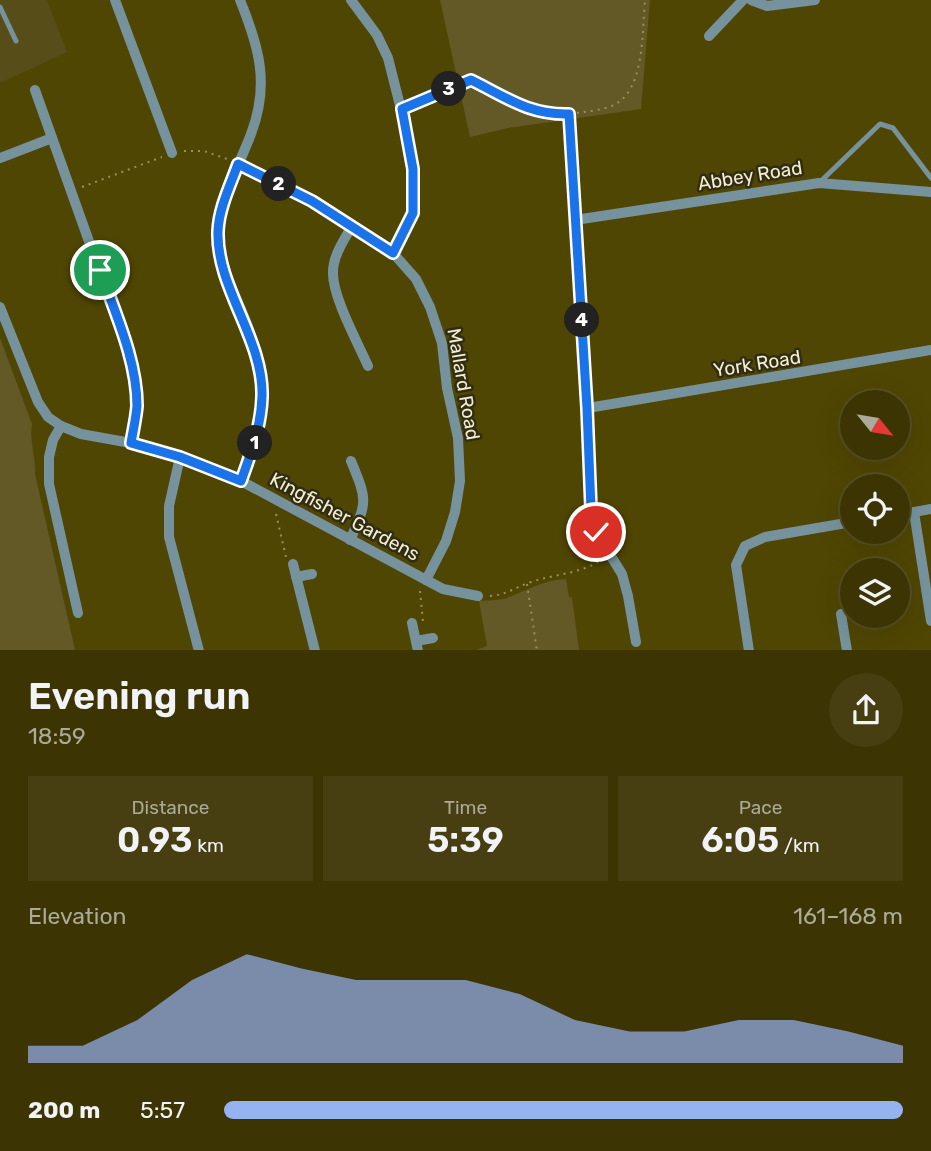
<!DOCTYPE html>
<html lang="en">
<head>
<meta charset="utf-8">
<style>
	body { margin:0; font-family:Rubik,sans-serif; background:#473f11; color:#f1f3f6; height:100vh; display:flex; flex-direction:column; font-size:26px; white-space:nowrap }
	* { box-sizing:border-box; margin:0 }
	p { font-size:23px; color:#acaa99 }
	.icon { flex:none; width:38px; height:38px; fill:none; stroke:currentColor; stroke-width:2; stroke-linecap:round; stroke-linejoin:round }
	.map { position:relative; height:650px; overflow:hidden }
	.side { display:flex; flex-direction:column; background:#3c3402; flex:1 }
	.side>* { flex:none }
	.needle { width:46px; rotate:120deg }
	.fabs { position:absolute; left:840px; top:390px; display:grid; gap:14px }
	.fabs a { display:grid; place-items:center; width:70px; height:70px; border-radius:50%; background:#3c3402; box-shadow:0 7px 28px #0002,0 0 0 2px #554f24; font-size:35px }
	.pin { position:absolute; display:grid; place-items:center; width:60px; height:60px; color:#fff; margin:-30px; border:4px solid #fff; border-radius:50%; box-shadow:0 2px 7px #0007 }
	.km { position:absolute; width:35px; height:35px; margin:-18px; border-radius:50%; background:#222; color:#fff; font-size:19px; line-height:35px; text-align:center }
	.round { display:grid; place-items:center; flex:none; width:74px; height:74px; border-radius:37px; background:#473f11 }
	.head { display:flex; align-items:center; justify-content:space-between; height:119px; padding:0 28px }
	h1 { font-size:38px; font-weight:600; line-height:52px }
	.figures { display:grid; grid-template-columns:repeat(3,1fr); gap:10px; height:119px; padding:7px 28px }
	.figures div { display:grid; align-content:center; border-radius:0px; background:#473f11; text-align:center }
	.figures b { font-size:35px; font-weight:600 }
	.figures small { font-size:19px; font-weight:400 }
	.figures p { font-size:19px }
	.chart { height:196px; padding:14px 28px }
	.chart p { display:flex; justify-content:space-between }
	.chart svg { width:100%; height:126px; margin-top:7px; fill:#95b2f1; opacity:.7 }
	ul { padding:0 28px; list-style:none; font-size:23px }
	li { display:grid; grid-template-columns:112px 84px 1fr; align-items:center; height:52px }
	li i { height:18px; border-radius:9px; background:#95b2f1 }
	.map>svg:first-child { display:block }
	.built { fill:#564d19 }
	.green { fill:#625927 }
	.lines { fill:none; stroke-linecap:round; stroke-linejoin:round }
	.path { stroke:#978f5d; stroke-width:2; stroke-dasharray:2 5; stroke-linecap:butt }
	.service { stroke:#76939d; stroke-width:5 }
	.minor { stroke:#76939d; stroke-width:10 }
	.route-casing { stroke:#fff; stroke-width:14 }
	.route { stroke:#1a73e8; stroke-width:9 }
	.labels { text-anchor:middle; stroke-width:5; stroke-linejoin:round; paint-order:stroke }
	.street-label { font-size:19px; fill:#f3eed0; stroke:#312c14 }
</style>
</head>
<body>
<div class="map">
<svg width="931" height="651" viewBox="0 0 931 651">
	<rect width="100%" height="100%" fill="#504603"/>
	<path class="built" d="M 0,0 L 47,0 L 67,52 L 0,83 Z"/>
	<g class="green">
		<path d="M 440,0 L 650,0 L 641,109 L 508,128 L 470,137 Z"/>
		<path d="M 0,338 L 32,424 C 29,441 36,457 35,474 L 75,650 L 0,650 Z"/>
		<path d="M 566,579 L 569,597 L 572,598 L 579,650 L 473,651 L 487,646 L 479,601 C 488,600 499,601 507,598 C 527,590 544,580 566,579 Z"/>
	</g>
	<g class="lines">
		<g class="path">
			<path d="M 412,104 L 471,80 C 498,93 527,115 559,114"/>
			<path d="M 577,113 C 589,111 603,110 614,105 C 645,90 642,31 645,0"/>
			<path d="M 184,151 L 204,151 L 230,160"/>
			<path d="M 82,187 L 162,157"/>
			<path d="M 276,514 L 286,557"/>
			<path d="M 527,584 L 537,651"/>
			<path d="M 420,591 L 423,622"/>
			<path d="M 490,596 C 506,595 516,587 531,582 C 555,574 578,574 600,561"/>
		</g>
		<g class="service">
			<path d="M 0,7 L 16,41"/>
			<path d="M 819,183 L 880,124 L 893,128 L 931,178"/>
		</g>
		<g class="minor">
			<path d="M 115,0 L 172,153"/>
			<path d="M 240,0 C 259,47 270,84 251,134 C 246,147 240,160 235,173 C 227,192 217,214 218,235 C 221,277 246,311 256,351 C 268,402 258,433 241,481"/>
			<path d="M 351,0 L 377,35 L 388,58 L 411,149 L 413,213 L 393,253"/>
			<path d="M 751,0 L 767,6 L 815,0"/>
			<path d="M 709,36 L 743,0"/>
			<path d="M 35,90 L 122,334 L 135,380 L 137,407 L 131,443"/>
			<path d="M 569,120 L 588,408 L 591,509 L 596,532 L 622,574 L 628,596 L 636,642"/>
			<path d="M 0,158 L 52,138"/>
			<path d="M 238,164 L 312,201 L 393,253 L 416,279 L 430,307 L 442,343 L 447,388 L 458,438 L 460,481 L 455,512 L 446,541 L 426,580"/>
			<path d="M 575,220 L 819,183 L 931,192"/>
			<path d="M 352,226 C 344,240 333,256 333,272 C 332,296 358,343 368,366"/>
			<path d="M 0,307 L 38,402 L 48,417 L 61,426 L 81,434 L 131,443 L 180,457 L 241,481 L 443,589 L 478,596"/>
			<path d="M 588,408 L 931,350"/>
			<path d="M 61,426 L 53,440 L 49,457 L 49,484 L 78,613"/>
			<path d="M 180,457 L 169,506 L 169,537 L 199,651"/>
			<path d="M 914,512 L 931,621"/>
			<path d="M 898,515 L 931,509"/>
			<path d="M 350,540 C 368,501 367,500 351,461"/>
			<path d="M 293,564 L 315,651"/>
			<path d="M 296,577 L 312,574"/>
			<path d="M 841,614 L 847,651"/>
			<path d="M 412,623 L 418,651"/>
			<path d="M 416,641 L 433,638"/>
			<path d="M 749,651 L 736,565 L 745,546 L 765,537 L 852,522"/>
		</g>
	</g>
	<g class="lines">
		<g class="route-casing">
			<path id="route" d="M 100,270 C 115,313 137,360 137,406 C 136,418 133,431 131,443 L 180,457 L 241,481 C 251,453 261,427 262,397 C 264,339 216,288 218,231 C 219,208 230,186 238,164 L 312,201 L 393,253 L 413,213 L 413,169 L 402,109 L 471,80 C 506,97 528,115 569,114 L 587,408 L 591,509 L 596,532"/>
		</g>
		<use href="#route" class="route"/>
	</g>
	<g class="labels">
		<g class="street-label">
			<text transform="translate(750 175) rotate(-9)" y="7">Abbey Road</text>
			<text transform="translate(757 363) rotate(-9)" y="7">York Road</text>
			<text transform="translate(464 384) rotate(80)" y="7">Mallard Road</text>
			<text transform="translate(345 516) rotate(28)" y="7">Kingfisher Gardens</text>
		</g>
	</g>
</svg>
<div class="fabs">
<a><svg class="needle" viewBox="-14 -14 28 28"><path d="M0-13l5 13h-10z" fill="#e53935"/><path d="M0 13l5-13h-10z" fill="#acaa99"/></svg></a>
<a><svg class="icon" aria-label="locate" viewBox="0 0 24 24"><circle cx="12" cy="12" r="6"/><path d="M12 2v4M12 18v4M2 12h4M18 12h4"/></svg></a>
<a><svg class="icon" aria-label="layers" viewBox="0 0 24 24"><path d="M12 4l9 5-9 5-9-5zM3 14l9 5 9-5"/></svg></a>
</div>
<div class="pin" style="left:100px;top:270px;background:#1e9e55"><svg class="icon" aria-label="arrive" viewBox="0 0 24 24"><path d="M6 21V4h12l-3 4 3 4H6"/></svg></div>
<div class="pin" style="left:596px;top:532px;background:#d93025"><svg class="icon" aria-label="check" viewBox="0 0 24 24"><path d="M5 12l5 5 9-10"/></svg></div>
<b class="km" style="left:255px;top:443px">1</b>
<b class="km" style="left:279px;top:184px">2</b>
<b class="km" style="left:449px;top:89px">3</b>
<b class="km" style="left:582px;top:320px">4</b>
</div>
<section class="side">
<div class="head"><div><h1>Evening run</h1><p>18:59</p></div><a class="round"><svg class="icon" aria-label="share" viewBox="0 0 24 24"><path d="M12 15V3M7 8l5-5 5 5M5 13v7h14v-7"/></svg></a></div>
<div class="figures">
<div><p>Distance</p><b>0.93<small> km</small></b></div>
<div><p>Time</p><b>5:39</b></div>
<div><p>Pace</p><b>6:05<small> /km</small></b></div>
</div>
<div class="chart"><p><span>Elevation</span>161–168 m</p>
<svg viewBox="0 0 160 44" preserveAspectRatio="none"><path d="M0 44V38L10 38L20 29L30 15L40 6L50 11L60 15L70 15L80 15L90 20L100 29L110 33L120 33L130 29L140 29L150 33L160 38V44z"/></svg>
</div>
<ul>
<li><b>200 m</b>5:57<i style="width:100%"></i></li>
</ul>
</section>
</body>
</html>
